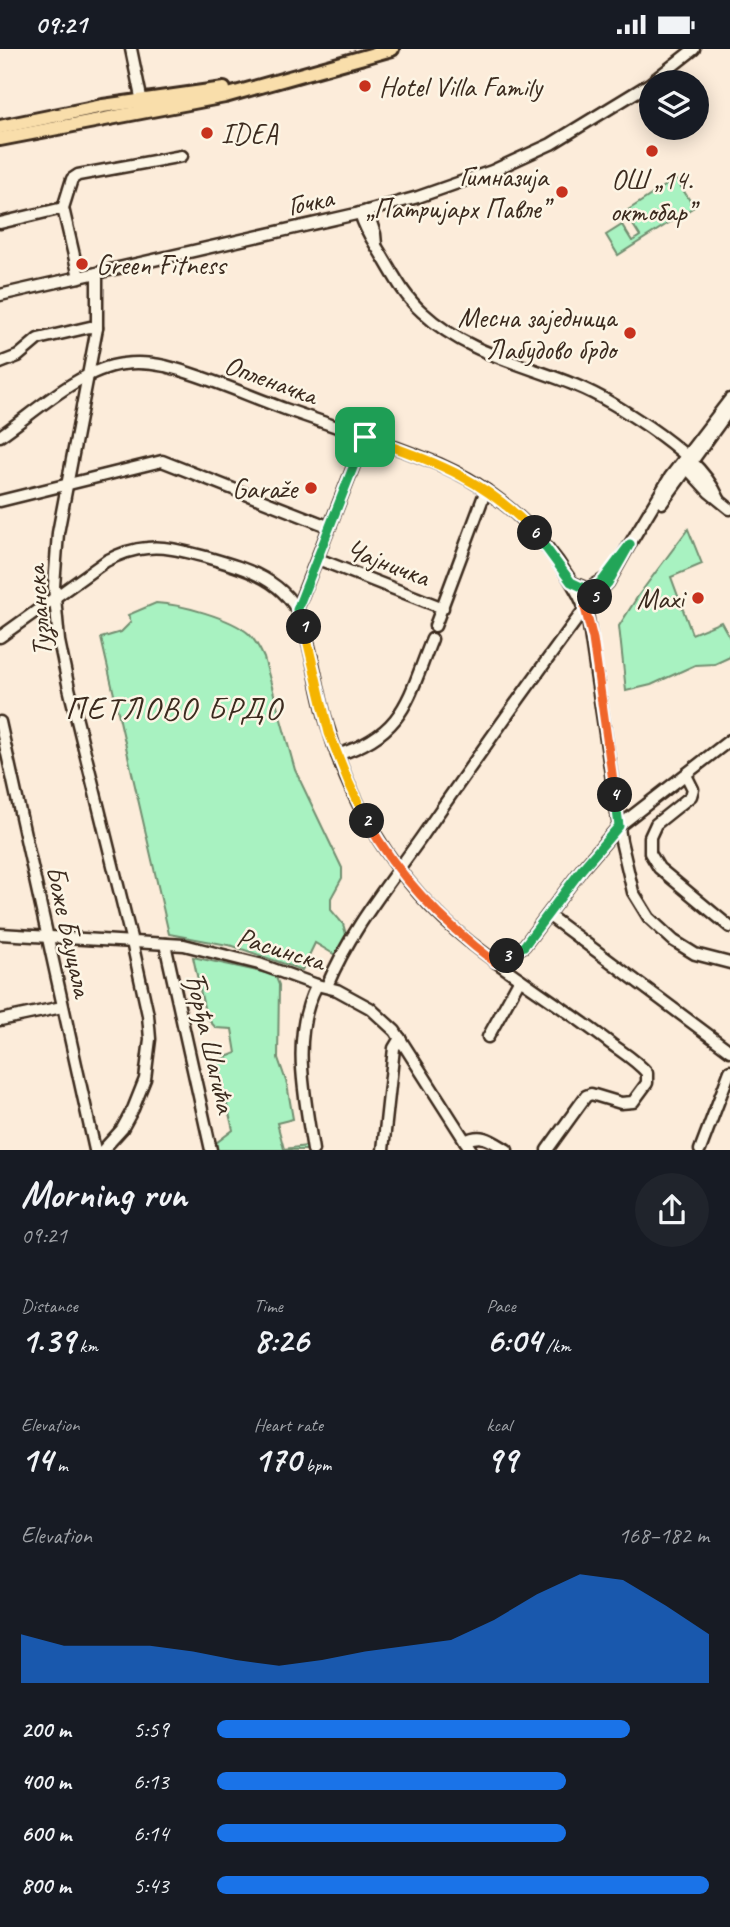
<!DOCTYPE html>
<html lang="en">
<head>
<meta charset="utf-8">
<style>
	body { margin:0; font-family:Caveat,sans-serif; background:#20242c; color:#f1f3f6; height:100vh; display:flex; flex-direction:column; font-size:26px; white-space:nowrap }
	* { box-sizing:border-box; margin:0 }
	p { font-size:23px; color:#9ea1a6 }
	.icon { flex:none; width:38px; height:38px; fill:none; stroke:currentColor; stroke-width:2; stroke-linecap:round; stroke-linejoin:round }
	.map { position:relative; height:1101px; overflow:hidden }
	.sheet { display:flex; flex-direction:column; background:#171b24; flex:1 }
	.sheet>* { flex:none }
	.tools { position:absolute; left:639px; top:21px; display:grid; gap:14px }
	.tools a { display:grid; place-items:center; width:70px; height:70px; border-radius:50%; background:#171b24; box-shadow:0 4px 18px #0003; font-size:35px }
	.pin { position:absolute; display:grid; place-items:center; width:60px; height:60px; color:#fff; margin:-30px; border-radius:14px; box-shadow:0 4px 10px #0006 }
	.km { position:absolute; width:35px; height:35px; margin:-18px; border-radius:50%; background:#222; color:#fff; font-size:19px; line-height:35px; text-align:center }
	.round { display:grid; place-items:center; flex:none; width:74px; height:74px; border-radius:37px; background:#20242c }
	.headline { display:flex; align-items:center; justify-content:space-between; height:119px; padding:0 21px }
	h1 { font-size:38px; font-weight:700; line-height:52px }
	.figures { display:grid; grid-template-columns:repeat(3,1fr); gap:10px; height:119px; padding:7px 21px }
	.figures div { display:grid; align-content:center }
	.figures b { font-size:35px; font-weight:700 }
	.figures small { font-size:19px; font-weight:400 }
	.figures p { font-size:19px }
	.chart { height:196px; padding:14px 21px }
	.chart p { display:flex; justify-content:space-between }
	.chart svg { width:100%; height:126px; margin-top:7px; fill:#1a73e8; opacity:.7 }
	ul { padding:0 21px; list-style:none; font-size:23px }
	li { display:grid; grid-template-columns:112px 84px 1fr; align-items:center; height:52px }
	li i { height:18px; border-radius:9px; background:#1a73e8 }
	.status { display:flex; justify-content:space-between; align-items:center; height:49px; padding:0 35px; background:#171b24; direction:ltr }
	.status svg { height:19px; fill:currentColor }
	.map>svg:first-child { display:block }
	.green { fill:#a8f2c1; stroke:#728e70; stroke-width:2 }
	.lines { fill:none; stroke-linecap:round; stroke-linejoin:round }
	.minor-casing { stroke:#3b2a1e; stroke-width:15 }
	.major-casing { stroke:#3b2a1e; stroke-width:18 }
	.minor { stroke:#fcf5e5; stroke-width:10 }
	.major { stroke:#f9deab; stroke-width:12 }
	.split-1-casing { stroke:#fff; stroke-width:14 }
	.split-2-casing { stroke:#fff; stroke-width:14 }
	.split-3-casing { stroke:#fff; stroke-width:14 }
	.split-4-casing { stroke:#fff; stroke-width:14 }
	.split-5-casing { stroke:#fff; stroke-width:14 }
	.split-6-casing { stroke:#fff; stroke-width:14 }
	.split-7-casing { stroke:#fff; stroke-width:14 }
	.split-1 { stroke:#22a559; stroke-width:9 }
	.split-2 { stroke:#f5b400; stroke-width:9 }
	.split-3 { stroke:#f0652b; stroke-width:9 }
	.split-4 { stroke:#22a559; stroke-width:9 }
	.split-5 { stroke:#f0652b; stroke-width:9 }
	.split-6 { stroke:#22a559; stroke-width:9 }
	.split-7 { stroke:#f5b400; stroke-width:9 }
	.poi-dot { fill:#c8321e; stroke:#fcf5e5; stroke-width:2.5 }
	.labels { text-anchor:middle; stroke-width:5; stroke-linejoin:round; paint-order:stroke }
	.poi-label { font-size:28px; fill:#3b2a1e; stroke:#fcf5e5; text-anchor:end }
	.street-label { font-size:28px; fill:#3b2a1e; stroke:#fcf5e5 }
	.quarter-label { font-size:32px; letter-spacing:2px; fill:#3b2a1e; stroke:#fcf5e5 }
</style>
</head>
<body>
<div class="status"><b>09:21</b><svg viewBox="0 0 49 12"><path d="M0 12V9h3v3zM5 12V6h3v6zM10 12V3h3v9zM15 12V0h3v12zM26 1h20v11H26zM47 4h2v5h-2z"/></svg></div>
<div class="map">
<svg width="730" height="1101" viewBox="0 0 730 1101">
	<rect width="100%" height="100%" fill="#fcecda"/>
	<filter id="ink" filterUnits="userSpaceOnUse"><feTurbulence type="fractalNoise" baseFrequency=".0143" numOctaves="2"/><feDisplacementMap in="SourceGraphic" scale="14" xChannelSelector="R" yChannelSelector="G"/><feConvolveMatrix kernelMatrix="1 2 1 2 8 2 1 2 1" color-interpolation-filters="sRGB"/></filter>
	<g filter="url(#ink)">
		<g class="green">
			<path d="M 676,130 L 694,158 L 618,206 L 606,186 L 622,176 L 632,192 L 640,187 L 625,163 Z"/>
			<path d="M 688,480 L 702,515 L 671,528 L 692,585 L 721,573 L 730,589 L 730,608 L 715,615 L 695,616 L 651,636 L 626,642 L 619,577 L 638,547 Z"/>
			<path d="M 156,554 C 180,555 231,569 249,585 C 256,592 260,600 264,609 L 295,721 L 342,819 L 342,829 L 331,849 L 331,861 L 343,875 L 348,892 L 337,907 L 315,894 L 302,921 L 233,897 L 169,885 L 101,589 L 121,583 L 131,573 L 128,566 Z"/>
			<path d="M 193,908 L 275,926 L 279,936 L 278,1009 L 287,1035 L 293,1070 L 277,1074 L 284,1100 L 307,1097 L 307,1101 L 217,1101 L 216,1094 L 233,1081 L 218,1018 L 221,1010 L 236,1004 L 232,980 L 216,979 L 206,968 Z"/>
		</g>
		<g class="lines">
			<g class="minor-casing">
				<g id="minor">
					<path d="M 131,0 L 143,58"/>
					<path d="M 652,33 L 694,0"/>
					<path d="M 367,162 L 375,185 L 376,196"/>
					<path d="M 360,164 C 364,177 369,186 376,197 C 391,220 401,244 422,263 C 466,304 521,314 575,336 C 602,347 625,362 649,378 C 675,396 706,420 719,450"/>
					<path d="M 0,174 L 63,159"/>
					<path d="M 97,224 L 97,279 L 58,484 L 54,537 L 59,592 L 68,635 L 132,893 L 148,966 L 150,990 L 145,1030 L 133,1060 L 122,1080 L 103,1101"/>
					<path d="M 79,228 L 63,159 L 72,130 L 78,126 L 182,107"/>
					<path d="M 0,246 L 356,165 L 418,148 L 492,122 L 551,95 L 651,34"/>
					<path d="M 0,314 L 18,307 L 38,290 L 90,278 L 97,279"/>
					<path d="M 0,387 C 35,363 80,320 123,315 C 136,313 151,314 165,317 C 206,327 246,346 285,360 C 319,372 352,383 386,395 C 421,408 457,420 487,442 C 530,472 567,516 587,564 L 621,792 L 633,843 L 649,869 L 674,892 L 695,905 L 730,914"/>
					<path d="M 685,417 L 709,443 L 730,460"/>
					<path d="M 0,452 L 162,412 L 330,478"/>
					<path d="M 662,454 L 730,360"/>
					<path d="M 628,498 L 670,428 L 730,350"/>
					<path d="M 318,510 L 443,559"/>
					<path d="M 573,534 L 588,540 L 603,531"/>
					<path d="M 297,560 L 365,388"/>
					<path d="M 435,577 L 486,441"/>
					<path d="M 0,588 L 106,512 C 119,505 132,500 147,499 C 168,497 186,503 206,508 C 244,519 286,530 302,572 C 313,605 317,641 327,675 C 353,766 407,848 484,904 C 525,935 569,962 610,994 C 622,1003 637,1012 647,1024 L 647,1034 L 633,1053 L 621,1054 L 591,1045 L 586,1047 L 547,1101"/>
					<path d="M 0,673 L 95,1101"/>
					<path d="M 337,706 C 405,685 408,649 432,590"/>
					<path d="M 686,726 L 693,740 L 691,747 L 656,775 L 650,788 L 650,804 L 659,819 L 730,878"/>
					<path d="M 548,866 L 730,1002"/>
					<path d="M 0,885 L 184,896 L 259,915 L 317,936 L 337,941 L 370,959 L 395,982 L 471,1101"/>
					<path d="M 165,895 L 211,1101"/>
					<path d="M 496,913 L 524,897 L 582,820 L 619,777 L 730,691"/>
					<path d="M 327,937 C 350,882 387,837 421,789 C 477,708 533,629 592,550 L 608,534 L 630,495"/>
					<path d="M 0,971 L 62,958"/>
					<path d="M 488,988 L 520,930"/>
					<path d="M 465,1092 C 482,1083 492,1092 507,1101"/>
					<path d="M 313,1101 C 305,1048 290,986 317,936"/>
					<path d="M 383,1101 L 394,999 L 400,989"/>
					<path d="M 700,1101 L 730,1022"/>
				</g>
			</g>
			<g class="major-casing">
				<g id="major">
					<path d="M 0,78 L 103,57 L 224,40"/>
					<path d="M 0,90 L 225,47 L 392,0"/>
				</g>
			</g>
			<use href="#minor" class="minor"/>
			<use href="#major" class="major"/>
		</g>
	</g>
	<g class="lines" filter="url(#ink)">
		<g class="split-1-casing">
			<path id="split-1" d="M 304,578 L 297,561 L 365,388"/>
		</g>
		<g class="split-2-casing">
			<path id="split-2" d="M 304,578 L 329,684 L 349,734 L 367,772"/>
		</g>
		<g class="split-3-casing">
			<path id="split-3" d="M 367,772 C 399,829 444,875 495,913 L 507,907"/>
		</g>
		<g class="split-4-casing">
			<path id="split-4" d="M 507,907 L 524,897 L 582,820 L 619,777 L 615,746"/>
		</g>
		<g class="split-5-casing">
			<path id="split-5" d="M 595,548 L 585,559 L 593,590 L 615,746"/>
		</g>
		<g class="split-6-casing">
			<path id="split-6" d="M 535,484 L 571,533 L 586,540 L 595,537 L 603,531 L 630,495 L 608,534 L 595,548"/>
		</g>
		<g class="split-7-casing">
			<path id="split-7" d="M 365,388 C 434,413 483,428 535,484"/>
		</g>
		<use href="#split-1" class="split-1"/>
		<use href="#split-2" class="split-2"/>
		<use href="#split-3" class="split-3"/>
		<use href="#split-4" class="split-4"/>
		<use href="#split-5" class="split-5"/>
		<use href="#split-6" class="split-6"/>
		<use href="#split-7" class="split-7"/>
	</g>
	<g class="poi-dot">
		<circle cx="365" cy="37" r="7"/>
		<circle cx="207" cy="84" r="7"/>
		<circle cx="652" cy="102" r="7"/>
		<circle cx="562" cy="143" r="7"/>
		<circle cx="82" cy="215" r="7"/>
		<circle cx="630" cy="284" r="7"/>
		<circle cx="311" cy="439" r="7"/>
		<circle cx="698" cy="549" r="7"/>
	</g>
	<g class="labels">
		<g class="poi-label">
			<text x="379" y="47" text-anchor="start">Hotel Villa Family</text>
			<text x="221" y="94" text-anchor="start">IDEA</text>
			<text x="548" y="137">Гимназија<tspan x="548" dy="32">„Патријарх Павле”</tspan></text>
			<text x="652" y="140" text-anchor="middle">ОШ „14.<tspan x="652" dy="32">октобар”</tspan></text>
			<text x="96" y="225" text-anchor="start">Green Fitness</text>
			<text x="616" y="278">Месна заједница<tspan x="616" dy="32">Лабудово брдо</tspan></text>
			<text x="297" y="449">Garaže</text>
			<text x="684" y="559">Maxi</text>
		</g>
		<g class="street-label">
			<text transform="translate(310 152) rotate(-12)" y="10">Гочка</text>
			<text transform="translate(271 330) rotate(20)" y="10">Опленачка</text>
			<text transform="translate(388 513) rotate(21)" y="10">Чајничка</text>
			<text transform="translate(38 562) rotate(-94)" y="10">Тузланска</text>
			<text transform="translate(70 882) rotate(78)" y="10">Боже Бауцала</text>
			<text transform="translate(281 899) rotate(17)" y="10">Расинска</text>
			<text transform="translate(211 993) rotate(77)" y="10">Ђорђа Шагића</text>
		</g>
		<g class="quarter-label">
			<text x="174" y="670">ПЕТЛОВО БРДО</text>
		</g>
	</g>
</svg>
<div class="tools">
<a><svg class="icon" aria-label="layers" viewBox="0 0 24 24"><path d="M12 4l9 5-9 5-9-5zM3 14l9 5 9-5"/></svg></a>
</div>
<div class="pin" style="left:365px;top:388px;background:#1e9e55"><svg class="icon" aria-label="arrive" viewBox="0 0 24 24"><path d="M6 21V4h12l-3 4 3 4H6"/></svg></div>
<b class="km" style="left:304px;top:578px">1</b>
<b class="km" style="left:367px;top:772px">2</b>
<b class="km" style="left:507px;top:907px">3</b>
<b class="km" style="left:615px;top:746px">4</b>
<b class="km" style="left:595px;top:548px">5</b>
<b class="km" style="left:535px;top:484px">6</b>
</div>
<section class="sheet">
<div class="headline"><div><h1>Morning run</h1><p>09:21</p></div><a class="round"><svg class="icon" aria-label="share" viewBox="0 0 24 24"><path d="M12 15V3M7 8l5-5 5 5M5 13v7h14v-7"/></svg></a></div>
<div class="figures">
<div><p>Distance</p><b>1.39<small> km</small></b></div>
<div><p>Time</p><b>8:26</b></div>
<div><p>Pace</p><b>6:04<small> /km</small></b></div>
</div>
<div class="figures">
<div><p>Elevation</p><b>14<small> m</small></b></div>
<div><p>Heart rate</p><b>170<small> bpm</small></b></div>
<div><p>kcal</p><b>99</b></div>
</div>
<div class="chart"><p><span>Elevation</span>168–182 m</p>
<svg viewBox="0 0 160 44" preserveAspectRatio="none"><path d="M0 44V27L10 31L20 31L30 31L40 33L50 36L60 38L70 36L80 33L90 31L100 29L110 22L120 13L130 6L140 8L150 17L160 27V44z"/></svg>
</div>
<ul>
<li><b>200 m</b>5:59<i style="width:84%"></i></li>
<li><b>400 m</b>6:13<i style="width:71%"></i></li>
<li><b>600 m</b>6:14<i style="width:71%"></i></li>
<li><b>800 m</b>5:43<i style="width:100%"></i></li>
</ul>
</section>
</body>
</html>
